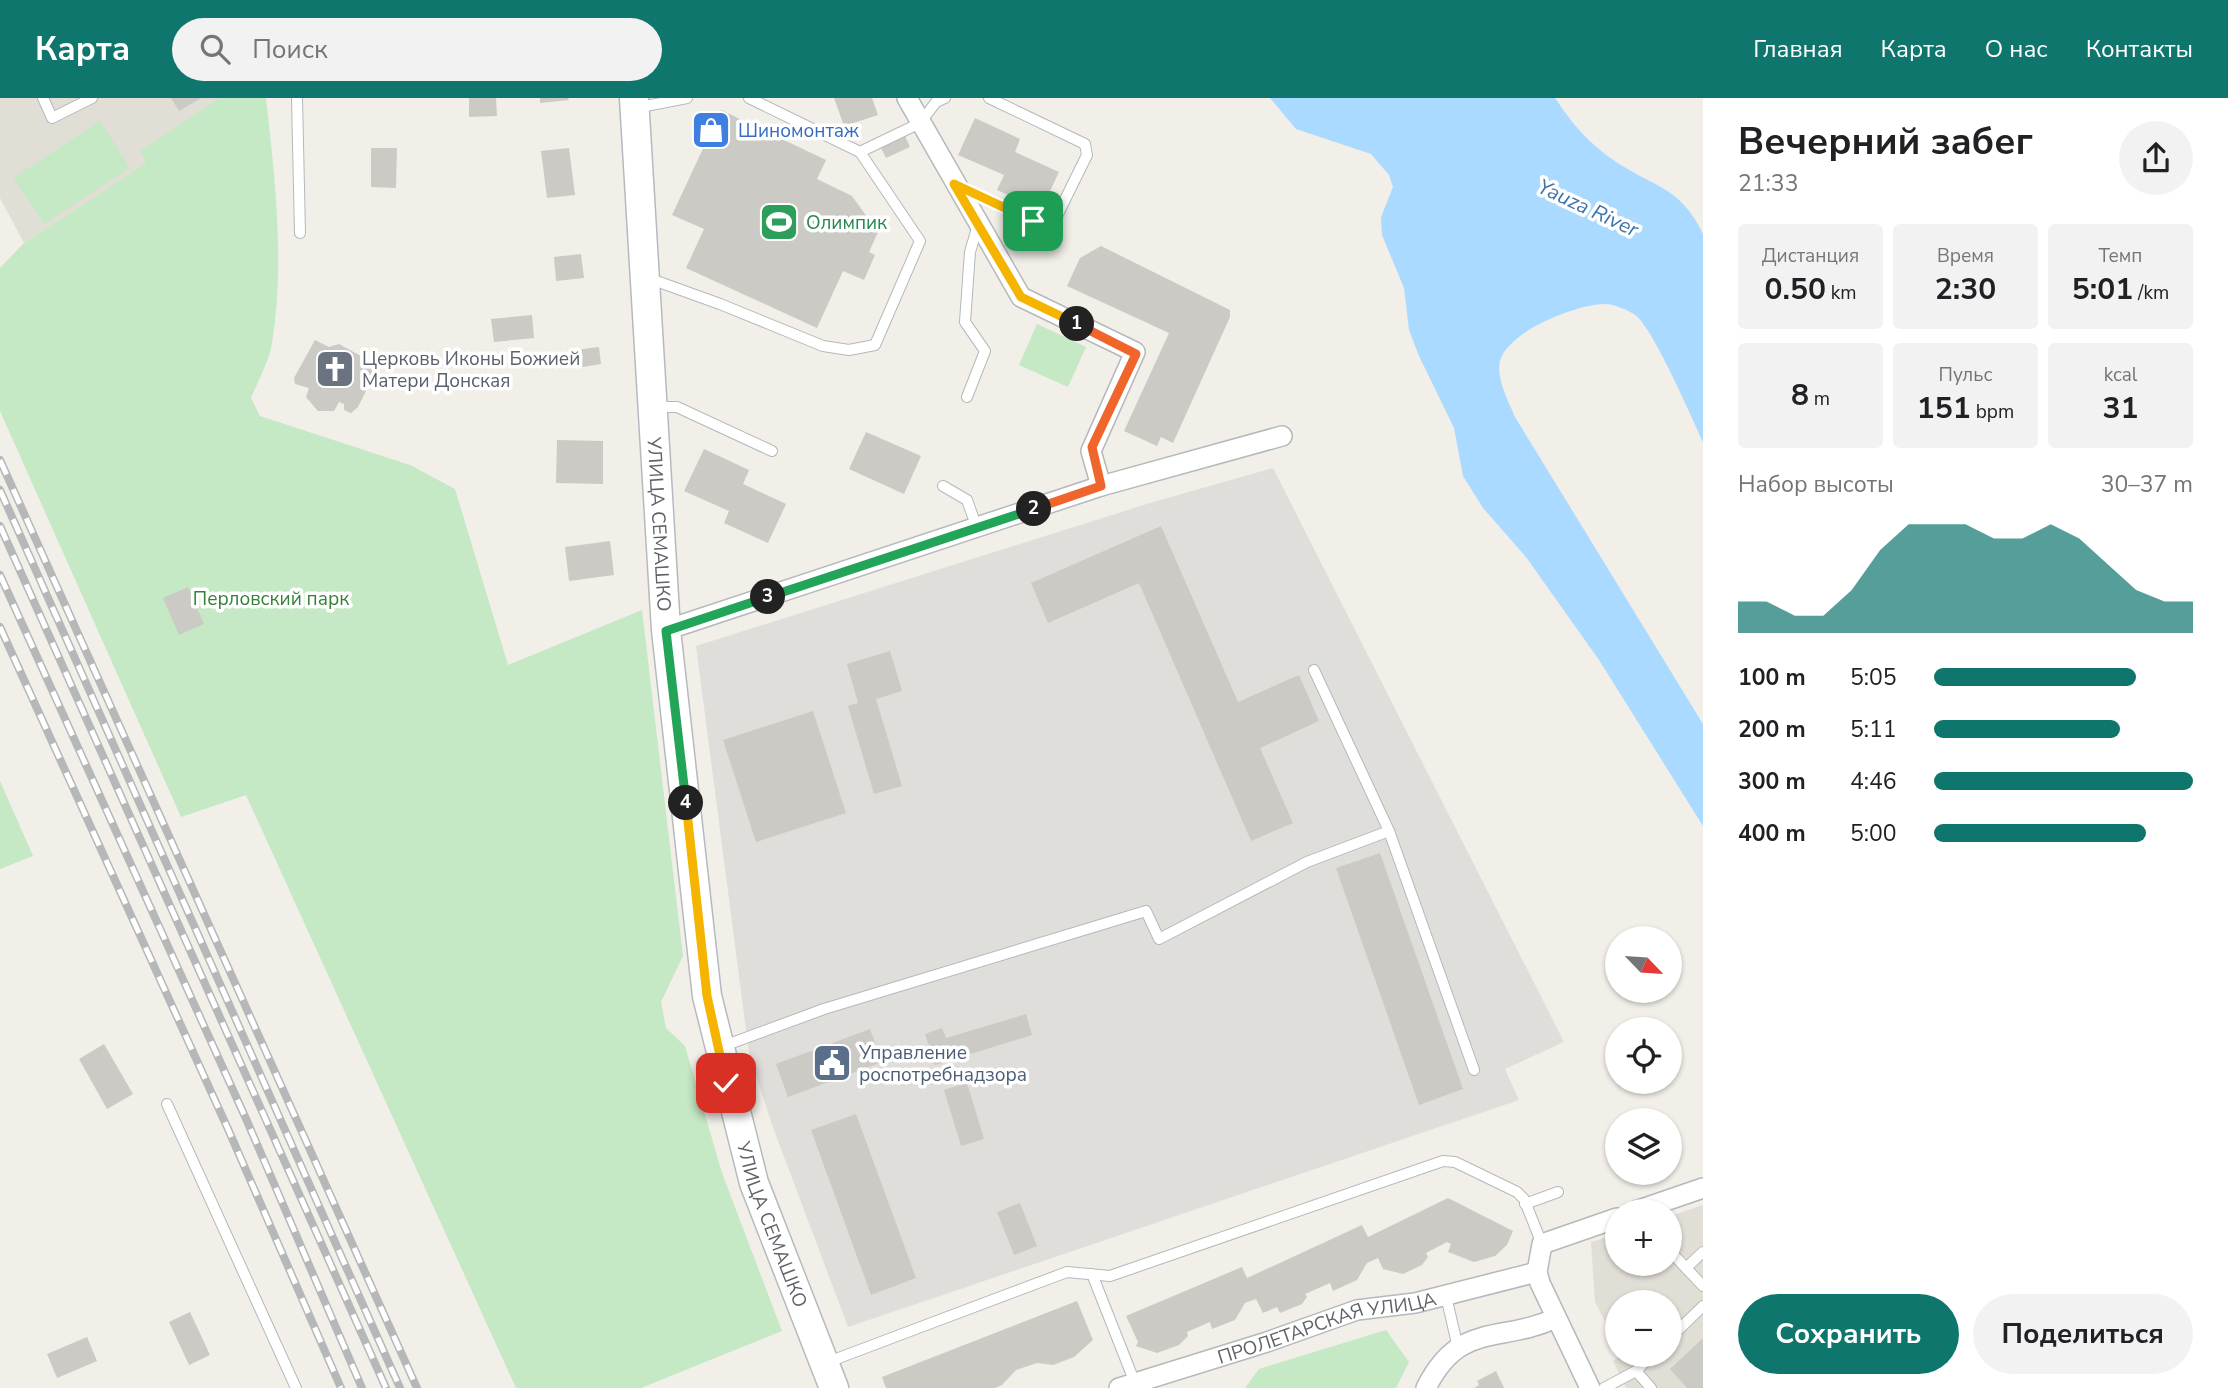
<!DOCTYPE html>
<html lang="ru">
<head>
<meta charset="utf-8">
<style>
	body { margin:0; font-family:"Nunito Sans",sans-serif; background:#f2f2f2; color:#202124; height:100vh; display:flex; flex-direction:column; font-size:26px; white-space:nowrap }
	* { box-sizing:border-box; margin:0 }
	p { font-size:23px; color:#757577 }
	.icon { flex:none; width:38px; height:38px; fill:none; stroke:currentColor; stroke-width:2; stroke-linecap:round; stroke-linejoin:round }
	.map { position:relative; flex:1; overflow:hidden }
	.side { display:flex; flex-direction:column; background:#fff; width:525px }
	.side>* { flex:none }
	.needle { width:46px; rotate:115deg }
	.tools { position:absolute; left:1605px; top:828px; display:grid; gap:14px }
	.tools a { display:grid; place-items:center; width:77px; height:77px; border-radius:50%; background:#fff; box-shadow:0 2px 5px #0004; font-size:35px }
	.pin { position:absolute; display:grid; place-items:center; width:60px; height:60px; color:#fff; margin:-30px; border-radius:14px; box-shadow:0 4px 10px #0006 }
	.km { position:absolute; width:35px; height:35px; margin:-18px; border-radius:50%; background:#222; color:#fff; font-size:19px; line-height:35px; text-align:center }
	.round { display:grid; place-items:center; flex:none; width:74px; height:74px; border-radius:37px; background:#f2f2f2 }
	.head { display:flex; align-items:center; justify-content:space-between; height:119px; padding:0 35px }
	h1 { font-size:38px; font-weight:700; line-height:52px }
	.metrics { display:grid; grid-template-columns:repeat(3,1fr); gap:10px; height:119px; padding:7px 35px }
	.metrics div { display:grid; align-content:center; border-radius:7px; background:#f2f2f2; text-align:center }
	.metrics b { font-size:30px; font-weight:700 }
	.metrics small { font-size:19px; font-weight:400 }
	.metrics p { font-size:19px }
	.chart { height:196px; padding:14px 35px }
	.chart p { display:flex; justify-content:space-between }
	.chart svg { width:100%; height:126px; margin-top:7px; fill:#0f766e; opacity:.7 }
	.button { display:flex; gap:14px; margin-top:auto; padding:14px 35px }
	.button a { flex:1; height:80px; border-radius:42px; background:#0f766e; color:#fff; font-size:28px; font-weight:700; line-height:80px; text-align:center }
	.button a+a { background:#f2f2f2; color:#202124 }
	ul { padding:0 35px; list-style:none; font-size:23px }
	li { display:grid; grid-template-columns:112px 84px 1fr; align-items:center; height:52px }
	li i { height:18px; border-radius:9px; background:#0f766e }
	header { display:flex; align-items:center; gap:42px; box-sizing:border-box; height:98px; padding:0 35px; background:#0f766e; color:#fff }
	header strong { font-size:33px }
	nav { display:flex; gap:38px; margin-inline-start:auto; font-size:24px }
	.search { width:490px; height:63px; background:#f2f2f2; display:flex; align-items:center; gap:18px; box-sizing:border-box; padding:0 24px; border-radius:38px; color:#757577; font-size:26px }
	main { display:flex; flex:1; min-height:0 }
	.map>svg:first-child { display:block }
	.industrial { fill:#e0deda }
	.education { fill:#e1ded6 }
	.green { fill:#c5e8c5 }
	.water { fill:#aadaff }
	.building { fill:#cccac5 }
	.lines { fill:none; stroke-linecap:round; stroke-linejoin:round }
	.service-casing { stroke:#b5b8bc; stroke-width:12 }
	.minor-casing { stroke:#b5b8bc; stroke-width:22 }
	.secondary-casing { stroke:#b6babf; stroke-width:31 }
	.service { stroke:#fff; stroke-width:10 }
	.minor { stroke:#fff; stroke-width:19 }
	.secondary { stroke:#fff; stroke-width:28 }
	.rail-casing { stroke:#b6b7b8; stroke-width:8 }
	.rail { stroke:#fff; stroke-width:5; stroke-dasharray:16; stroke-linecap:butt }
	.split-1-casing { stroke:#fff; stroke-width:14 }
	.split-2-casing { stroke:#fff; stroke-width:14 }
	.split-3-casing { stroke:#fff; stroke-width:14 }
	.split-4-casing { stroke:#fff; stroke-width:14 }
	.split-5-casing { stroke:#fff; stroke-width:14 }
	.split-1 { stroke:#f5b400; stroke-width:9 }
	.split-2 { stroke:#f0652b; stroke-width:9 }
	.split-3 { stroke:#22a559; stroke-width:9 }
	.split-4 { stroke:#22a559; stroke-width:9 }
	.split-5 { stroke:#f5b400; stroke-width:9 }
	.labels { text-anchor:middle; stroke-width:7; stroke-linejoin:round; paint-order:stroke }
	.shop-label { font-size:19px; fill:#366cbe; stroke:#fff; text-anchor:start }
	.leisure-label { font-size:19px; fill:#27864d; stroke:#fff; text-anchor:start }
	.worship-label { font-size:19px; fill:#5b616d; stroke:#fff; text-anchor:start }
	.street-label { font-size:19px; fill:#5f6368; stroke:#fff }
	.park-label { font-size:19px; fill:#348238; stroke:#fff }
	.service-label { font-size:19px; fill:#4e5e75; stroke:#fff; text-anchor:start }
	.water-label { font-size:21px; font-style:italic; fill:#4174aa; stroke:#fff }
</style>
</head>
<body>
<header>
<strong>Карта</strong>
<div class="search"><svg class="icon" aria-label="search" viewBox="0 0 24 24"><circle cx="10" cy="10" r="6"/><path d="M15 15l6 6"/></svg>Поиск</div>
<nav><a>Главная</a><a>Карта</a><a>О нас</a><a>Контакты</a></nav>
</header>
<main>
<div class="map">
<svg width="1703" height="1290" viewBox="0 0 1703 1290">
	<rect width="100%" height="100%" fill="#f1efe8"/>
	<path class="industrial" d="M 1273,370 L 1564,944 L 1505,971 L 1519,1002 L 848,1229 L 772,1027 L 749,955 L 696,548 L 1150,405 Z"/>
	<g class="education">
		<path d="M 0,0 L 219,0 L 141,53 L 146,65 L 24,145 L 0,100 Z"/>
		<path d="M 1703,1107 L 1703,1290 L 1626,1290 L 1613,1263 L 1622,1257 L 1670,1256 L 1670,1204 L 1617,1204 L 1617,1247 L 1595,1204 L 1591,1144 L 1617,1136 L 1617,1166 L 1670,1166 L 1670,1118 Z"/>
	</g>
	<g class="green">
		<path d="M 219,0 L 266,0 C 275,81 285,164 272,245 C 269,263 258,283 251,300 L 260,318 L 410,367 L 455,391 L 508,567 L 642,512 L 683,858 L 661,904 L 666,930 L 685,948 L 722,1075 L 782,1233 L 641,1290 L 516,1290 L 246,697 L 181,719 L 0,313 L 0,170 L 24,145 L 146,65 L 140,53 Z"/>
		<path d="M 100,23 L 130,70 L 44,126 L 13,80 Z"/>
		<path d="M 1037,226 L 1086,249 L 1068,289 L 1019,267 Z"/>
		<path d="M 0,683 L 33,758 L 0,771 Z"/>
		<path d="M 1386,1232 L 1409,1264 L 1396,1290 L 1245,1290 L 1259,1271 Z"/>
	</g>
	<path class="water" d="M 1270,0 L 1555,0 C 1572,25 1584,40 1609,59 C 1648,88 1680,86 1703,136 L 1703,344 C 1692,320 1652,228 1635,217 C 1628,212 1614,206 1605,206 C 1577,206 1508,233 1500,263 C 1496,281 1508,302 1515,319 L 1703,626 L 1703,728 L 1599,562 L 1526,459 L 1483,410 L 1463,378 L 1454,330 L 1419,258 L 1409,232 L 1404,190 L 1382,137 L 1381,119 L 1393,89 L 1389,77 L 1371,56 L 1296,31 Z"/>
	<g class="building">
		<path d="M 171,0 L 201,0 L 179,13 Z"/>
		<path d="M 469,0 L 496,0 L 497,18 L 469,19 Z"/>
		<path d="M 540,0 L 568,0 L 569,2 L 540,5 Z"/>
		<path d="M 834,0 L 872,0 L 878,17 L 844,28 Z"/>
		<path d="M 721,12 L 826,62 L 817,81 L 852,98 L 878,134 L 869,154 L 875,157 L 864,182 L 843,173 L 817,230 L 686,170 L 704,131 L 672,117 Z"/>
		<path d="M 975,20 L 1020,41 L 1015,54 L 1059,74 L 1041,112 L 997,92 L 1004,77 L 958,57 Z"/>
		<path d="M 905,38 L 910,49 L 886,60 L 881,50 Z"/>
		<path d="M 371,50 L 397,50 L 396,90 L 371,89 Z"/>
		<path d="M 569,50 L 575,97 L 547,100 L 541,53 Z"/>
		<path d="M 1101,148 L 1230,212 L 1230,219 L 1173,345 L 1161,339 L 1157,348 L 1124,333 L 1169,235 L 1067,188 L 1080,160 Z"/>
		<path d="M 581,156 L 584,180 L 556,183 L 554,159 Z"/>
		<path d="M 532,217 L 534,240 L 494,244 L 491,221 Z"/>
		<path d="M 315,242 L 329,249 L 339,246 L 370,263 L 373,279 L 358,309 L 351,315 L 344,312 L 344,306 L 339,304 L 334,313 L 318,313 L 306,299 L 309,290 L 295,286 L 294,280 Z"/>
		<path d="M 599,249 L 601,266 L 577,270 L 575,252 Z"/>
		<path d="M 866,334 L 921,358 L 904,396 L 849,371 Z"/>
		<path d="M 557,342 L 603,343 L 603,386 L 556,385 Z"/>
		<path d="M 704,351 L 749,372 L 743,386 L 786,406 L 768,445 L 724,425 L 729,413 L 684,393 Z"/>
		<path d="M 1161,428 L 1238,604 L 1299,577 L 1319,623 L 1260,650 L 1293,725 L 1251,743 L 1139,485 L 1048,525 L 1031,485 Z"/>
		<path d="M 610,443 L 614,477 L 569,483 L 565,449 Z"/>
		<path d="M 188,489 L 204,526 L 179,537 L 163,500 Z"/>
		<path d="M 890,553 L 902,593 L 876,601 L 902,688 L 874,696 L 848,608 L 858,605 L 847,566 Z"/>
		<path d="M 813,613 L 846,715 L 756,744 L 723,642 Z"/>
		<path d="M 1380,755 L 1463,991 L 1419,1007 L 1336,770 Z"/>
		<path d="M 1026,916 L 1032,937 L 935,967 L 925,936 L 942,930 L 946,940 Z"/>
		<path d="M 870,931 L 882,964 L 788,999 L 776,966 Z"/>
		<path d="M 104,946 L 133,996 L 107,1011 L 79,961 Z"/>
		<path d="M 967,985 L 984,1041 L 961,1048 L 944,992 Z"/>
		<path d="M 856,1016 L 916,1180 L 871,1197 L 811,1032 Z"/>
		<path d="M 1448,1100 L 1513,1133 L 1507,1147 L 1495,1158 L 1474,1164 L 1448,1154 L 1451,1146 L 1447,1144 L 1426,1155 L 1428,1159 L 1422,1167 L 1403,1176 L 1383,1171 L 1378,1160 L 1367,1165 L 1357,1182 L 1333,1193 L 1330,1185 L 1305,1196 L 1307,1199 L 1302,1206 L 1280,1215 L 1277,1209 L 1263,1215 L 1256,1201 L 1245,1205 L 1235,1222 L 1212,1231 L 1210,1224 L 1187,1234 L 1188,1238 L 1179,1247 L 1157,1255 L 1136,1248 L 1138,1244 L 1126,1218 L 1242,1169 L 1247,1180 L 1362,1127 L 1368,1139 Z"/>
		<path d="M 1020,1105 L 1037,1148 L 1014,1157 L 997,1114 Z"/>
		<path d="M 1077,1203 L 1093,1242 L 1074,1259 L 1053,1267 L 1037,1265 L 1016,1272 L 1002,1287 L 995,1290 L 886,1290 L 882,1279 Z"/>
		<path d="M 190,1214 L 210,1257 L 189,1267 L 169,1224 Z"/>
		<path d="M 87,1239 L 97,1263 L 57,1280 L 47,1256 Z"/>
		<path d="M 1703,1240 L 1703,1290 L 1687,1290 L 1670,1271 Z"/>
		<path d="M 1496,1273 L 1504,1290 L 1474,1290 L 1479,1287 L 1477,1283 Z"/>
	</g>
	<g class="lines">
		<g class="service-casing">
			<g id="service">
				<path d="M 43,0 L 52,20 L 92,0"/>
				<path d="M 297,0 L 300,135"/>
				<path d="M 749,0 L 860,54 L 920,25 L 936,4 L 945,0"/>
				<path d="M 635,10 L 687,0"/>
				<path d="M 961,89 L 1028,122 L 1055,122 L 1087,57 L 1085,46 L 989,0"/>
				<path d="M 648,184 L 659,184 L 720,206 L 823,248 L 849,252 L 875,247 L 920,143 L 860,54"/>
				<path d="M 967,299 L 985,253 L 965,224 L 970,154 L 978,127"/>
				<path d="M 656,309 L 677,309 L 772,353"/>
				<path d="M 943,388 L 967,402 L 977,430"/>
				<path d="M 1389,733 L 1474,972"/>
				<path d="M 721,949 L 824,911 L 1146,813 L 1159,841 L 1307,764 L 1389,733 L 1314,572"/>
				<path d="M 167,1006 L 296,1290"/>
				<path d="M 1525,1106 L 1558,1094"/>
				<path d="M 1670,1153 L 1703,1188"/>
				<path d="M 1686,1170 L 1703,1154"/>
				<path d="M 1092,1176 L 1135,1285"/>
				<path d="M 1446,1198 L 1458,1250"/>
				<path d="M 1670,1240 L 1703,1208"/>
				<path d="M 828,1264 L 1067,1174 L 1110,1178 L 1443,1063 L 1455,1064 L 1517,1094 L 1524,1101 L 1542,1146"/>
				<path d="M 1636,1273 L 1651,1290"/>
				<path d="M 1604,1290 L 1636,1273 L 1653,1256"/>
			</g>
		</g>
		<g class="minor-casing">
			<g id="minor">
				<path d="M 907,0 L 1021,199 L 1135,254 L 1091,353 L 1101,388"/>
				<path d="M 666,532 L 1101,388 L 1282,338"/>
				<path d="M 1636,1113 L 1703,1090"/>
				<path id="s1" d="M 1119,1290 L 1267,1244 L 1357,1212 L 1415,1205 L 1537,1174"/>
				<path d="M 1426,1290 C 1460,1222 1500,1246 1556,1220"/>
				<path d="M 1590,1290 L 1540,1185 L 1537,1174 L 1542,1146 L 1617,1120"/>
			</g>
		</g>
		<g class="secondary-casing">
			<g id="secondary">
				<path id="s2" d="M 634,0 L 666,532 L 707,898 L 754,1085 L 834,1290"/>
			</g>
		</g>
		<use href="#service" class="service"/>
		<use href="#minor" class="minor"/>
		<use href="#secondary" class="secondary"/>
		<g class="rail-casing">
			<g id="rail">
				<path d="M 0,362 L 417,1290"/>
				<path d="M 0,392 L 400,1290"/>
				<path d="M 0,428 L 386,1290"/>
				<path d="M 0,477 L 247,1023 L 362,1290"/>
				<path d="M 0,529 L 228,1031 L 341,1290"/>
			</g>
		</g>
		<use href="#rail" class="rail"/>
	</g>
	<g class="lines">
		<g class="split-1-casing">
			<path id="split-1" d="M 1033,123 L 954,86 L 1021,199 L 1077,226"/>
		</g>
		<g class="split-2-casing">
			<path id="split-2" d="M 1034,411 L 1101,388 L 1092,349 L 1136,256 L 1077,226"/>
		</g>
		<g class="split-3-casing">
			<path id="split-3" d="M 768,499 L 1034,411"/>
		</g>
		<g class="split-4-casing">
			<path id="split-4" d="M 686,705 L 666,533 L 768,499"/>
		</g>
		<g class="split-5-casing">
			<path id="split-5" d="M 686,705 L 707,898 L 726,985"/>
		</g>
		<use href="#split-1" class="split-1"/>
		<use href="#split-2" class="split-2"/>
		<use href="#split-3" class="split-3"/>
		<use href="#split-4" class="split-4"/>
		<use href="#split-5" class="split-5"/>
	</g>
	<defs>
		<g id="shop-square" transform="scale(2.0125)"><rect x="-9" y="-9" width="18" height="18" rx="4" fill="#3f7fe0" stroke="#fff"/><path d="M-5-2.5h2.3a2.7 3.5 0 0 1 5.4 0H5L5.5 6h-11ZM-1.5-2.5h3a1.5 2.3 0 0 0-3 0Z" fill="#fff"/></g>
		<g id="stadium-square" transform="scale(2.0125)"><rect x="-9" y="-9" width="18" height="18" rx="4" fill="#2e9e5b" stroke="#fff"/><path d="M0-5a6.5 5 0 1 0 0 10a6.5 5 0 1 0 0-10ZM-3.5-1.8h7v3.6h-7Z" fill="#fff"/></g>
		<g id="church-square" transform="scale(2.0125)"><rect x="-9" y="-9" width="18" height="18" rx="4" fill="#6b7280" stroke="#fff"/><path d="M-1.2-6h2.4v3.5h3.3v2.4h-3.3V6h-2.4V-.1h-3.3v-2.4h3.3Z" fill="#fff"/></g>
		<g id="civic-square" transform="scale(2.0125)"><rect x="-9" y="-9" width="18" height="18" rx="4" fill="#5c6f8a" stroke="#fff"/><path d="M-.6-6.5H3V-4.5H.6V-3L4-1V1h2V6H-6V1h2V-1L-.6-3ZM-1.2 2.5V6h2.4V2.5Z" fill="#fff"/></g>
	</defs>
	<g fill-rule="evenodd">
		<use href="#shop-square" x="711" y="32"/>
		<use href="#stadium-square" x="779" y="124"/>
		<use href="#church-square" x="335" y="271"/>
		<use href="#civic-square" x="832" y="965"/>
	</g>
	<g class="labels">
		<g class="shop-label">
			<text x="738" y="39">Шиномонтаж</text>
		</g>
		<g class="leisure-label">
			<text x="806" y="131">Олимпик</text>
		</g>
		<g class="worship-label">
			<text x="362" y="267">Церковь Иконы Божией<tspan x="362" dy="22">Матери Донская</tspan></text>
		</g>
		<g class="street-label">
			<text dy="7" stroke="none"><textPath href="#s2" startOffset="427">УЛИЦА СЕМАШКО</textPath></text>
			<text dy="7" stroke="none"><textPath href="#s2" startOffset="1139">УЛИЦА СЕМАШКО</textPath></text>
			<text dy="7" stroke="none"><textPath href="#s1" startOffset="217">ПРОЛЕТАРСКАЯ УЛИЦА</textPath></text>
		</g>
		<g class="park-label">
			<text x="271" y="507">Перловский парк</text>
		</g>
		<g class="service-label">
			<text x="859" y="961">Управление<tspan x="859" dy="22">роспотребнадзора</tspan></text>
		</g>
		<g class="water-label">
			<text transform="translate(1588 110) rotate(25)" y="7">Yauza River</text>
		</g>
	</g>
</svg>
<div class="tools">
<a><svg class="needle" viewBox="-14 -14 28 28"><path d="M0-13l5 13h-10z" fill="#e53935"/><path d="M0 13l5-13h-10z" fill="#757577"/></svg></a>
<a><svg class="icon" aria-label="locate" viewBox="0 0 24 24"><circle cx="12" cy="12" r="6"/><path d="M12 2v4M12 18v4M2 12h4M18 12h4"/></svg></a>
<a><svg class="icon" aria-label="layers" viewBox="0 0 24 24"><path d="M12 4l9 5-9 5-9-5zM3 14l9 5 9-5"/></svg></a>
<a>+</a>
<a>−</a>
</div>
<div class="pin" style="left:1033px;top:123px;background:#1e9e55"><svg class="icon" aria-label="arrive" viewBox="0 0 24 24"><path d="M6 21V4h12l-3 4 3 4H6"/></svg></div>
<div class="pin" style="left:726px;top:985px;background:#d93025"><svg class="icon" aria-label="check" viewBox="0 0 24 24"><path d="M5 12l5 5 9-10"/></svg></div>
<b class="km" style="left:1077px;top:226px">1</b>
<b class="km" style="left:1034px;top:411px">2</b>
<b class="km" style="left:768px;top:499px">3</b>
<b class="km" style="left:686px;top:705px">4</b>
</div>
<section class="side">
<div class="head"><div><h1>Вечерний забег</h1><p>21:33</p></div><a class="round"><svg class="icon" aria-label="share" viewBox="0 0 24 24"><path d="M12 15V3M7 8l5-5 5 5M5 13v7h14v-7"/></svg></a></div>
<div class="metrics">
<div><p>Дистанция</p><b>0.50<small> km</small></b></div>
<div><p>Время</p><b>2:30</b></div>
<div><p>Темп</p><b>5:01<small> /km</small></b></div>
</div>
<div class="metrics">
<div><b>8<small> m</small></b></div>
<div><p>Пульс</p><b>151<small> bpm</small></b></div>
<div><p>kcal</p><b>31</b></div>
</div>
<div class="chart"><p><span>Набор высоты</span>30–37 m</p>
<svg viewBox="0 0 160 44" preserveAspectRatio="none"><path d="M0 44V33L10 33L20 38L30 38L40 29L50 15L60 6L70 6L80 6L90 11L100 11L110 6L120 11L130 20L140 29L150 33L160 33V44z"/></svg>
</div>
<ul>
<li><b>100 m</b>5:05<i style="width:78%"></i></li>
<li><b>200 m</b>5:11<i style="width:72%"></i></li>
<li><b>300 m</b>4:46<i style="width:100%"></i></li>
<li><b>400 m</b>5:00<i style="width:82%"></i></li>
</ul>
<div class="button"><a>Сохранить</a><a>Поделиться</a></div>
</section>
</main>
</body>
</html>
